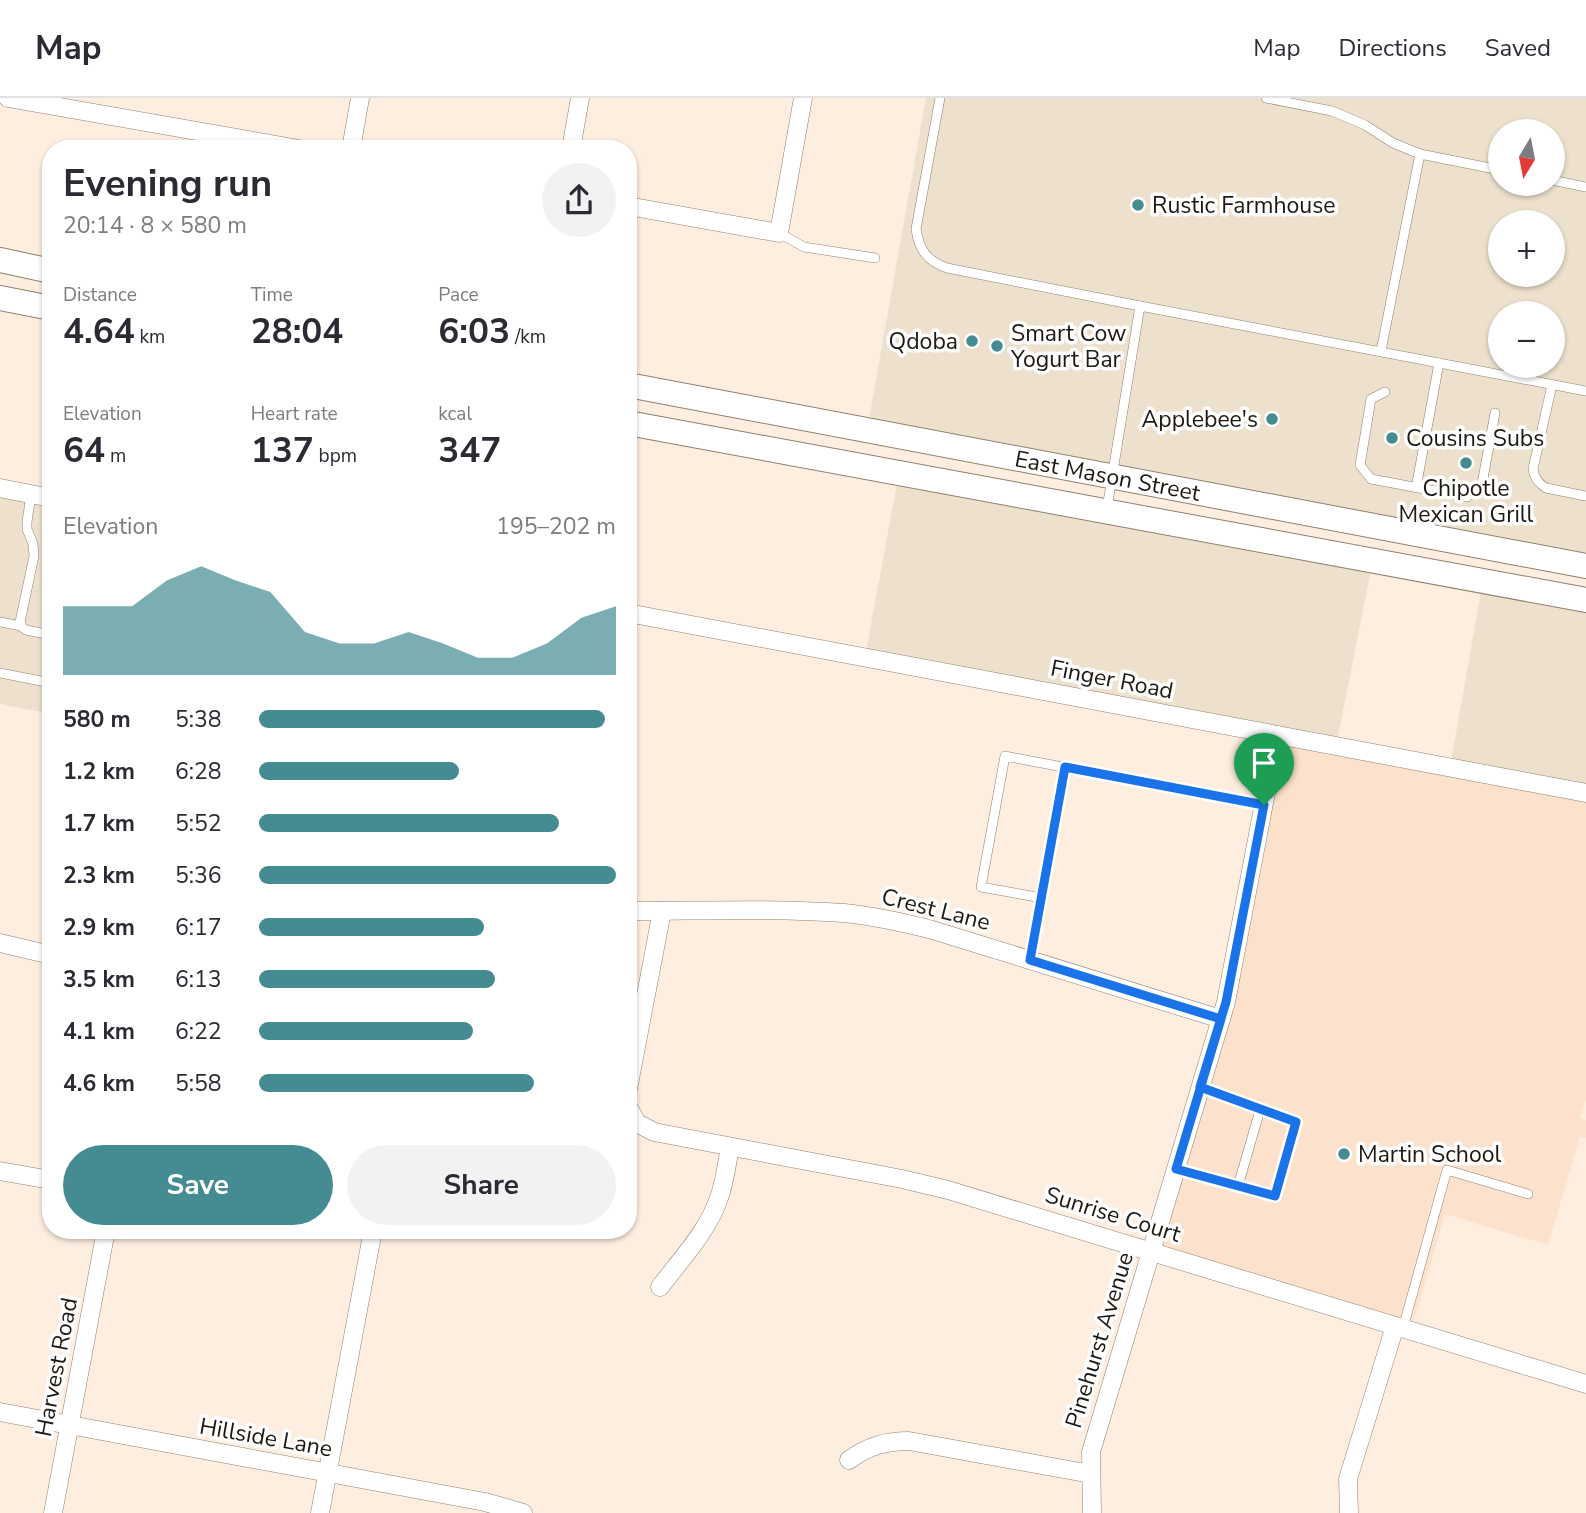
<!DOCTYPE html>
<html lang="en">
<head>
<meta charset="utf-8">
<style>
	body { margin:0; font-family:"Nunito Sans",sans-serif; background:#f2f2f3; color:#2b2b33; height:100vh; display:flex; flex-direction:column; font-size:26px; white-space:nowrap }
	* { box-sizing:border-box; margin:0 }
	p { font-size:23px; color:#7c7c81 }
	.icon { flex:none; width:38px; height:38px; fill:none; stroke:currentColor; stroke-width:2; stroke-linecap:round; stroke-linejoin:round }
	.map { position:relative; flex:1; overflow:hidden }
	.sheet { position:absolute; left:42px; top:42px; width:595px; height:1099px; display:flex; flex-direction:column; background:#fff; border-radius:28px; box-shadow:0 2px 5px #0004 }
	.sheet>* { flex:none }
	.needle { width:46px; rotate:190deg }
	.buttons { position:absolute; left:1488px; top:21px; display:grid; gap:14px }
	.buttons a { display:grid; place-items:center; width:77px; height:77px; border-radius:50%; background:#fff; box-shadow:0 2px 5px #0004; font-size:35px }
	.pin { position:absolute; display:grid; place-items:center; width:60px; height:60px; color:#fff; margin:-72px -30px; border-radius:50% 50% 50% 0; rotate:-45deg; box-shadow:0 0 7px #0007 }
	.pin .icon { rotate:45deg }
	.round { display:grid; place-items:center; flex:none; width:74px; height:74px; border-radius:37px; background:#f2f2f3 }
	.head { display:flex; align-items:center; justify-content:space-between; height:119px; padding:0 21px }
	h1 { font-size:38px; font-weight:700; line-height:52px }
	.figures { display:grid; grid-template-columns:repeat(3,1fr); gap:10px; height:119px; padding:7px 21px }
	.figures div { display:grid; align-content:center }
	.figures b { font-size:35px; font-weight:700 }
	.figures small { font-size:19px; font-weight:400 }
	.figures p { font-size:19px }
	.chart { height:196px; padding:14px 21px }
	.chart p { display:flex; justify-content:space-between }
	.chart svg { width:100%; height:126px; margin-top:7px; fill:#448c92; opacity:.7 }
	.cta { display:flex; gap:14px; margin-top:auto; padding:14px 21px }
	.cta a { flex:1; height:80px; border-radius:42px; background:#448c92; color:#fff; font-size:28px; font-weight:700; line-height:80px; text-align:center }
	.cta a+a { background:#f2f2f3; color:#2b2b33 }
	ul { padding:0 21px; list-style:none; font-size:23px }
	li { display:grid; grid-template-columns:112px 84px 1fr; align-items:center; height:52px }
	li i { height:18px; border-radius:9px; background:#448c92 }
	header { display:flex; align-items:center; gap:42px; box-sizing:border-box; height:98px; padding:0 35px; background:#fff; border-bottom:2px solid #e1e1e2 }
	header strong { font-size:33px }
	nav { display:flex; gap:38px; margin-inline-start:auto; font-size:24px }
	.map>svg:first-child { display:block }
	.commercial { fill:#ede1cd; fill-rule:evenodd }
	.built { fill:#fce2cc }
	.lines { fill:none; stroke-linecap:round; stroke-linejoin:round }
	.service-casing { stroke:#907f6f; stroke-width:10 }
	.minor-casing { stroke:#907f6f; stroke-width:19 }
	.secondary-casing { stroke:#907f6f; stroke-width:26 }
	.service { stroke:#fff; stroke-width:9 }
	.minor { stroke:#fff; stroke-width:18 }
	.secondary { stroke:#fff; stroke-width:24 }
	.route-casing { stroke:#fff; stroke-width:14 }
	.route { stroke:#1a73e8; stroke-width:9 }
	.poi-dot { fill:#448c92; stroke:#fefefe; stroke-width:2.5 }
	.labels { text-anchor:middle; stroke-width:7; stroke-linejoin:round; paint-order:stroke }
	.poi-label { font-size:23px; fill:#1e1812; stroke:#fefefe; text-anchor:start }
	.street-label { font-size:23px; fill:#1e1812; stroke:#fefefe }
</style>
</head>
<body>
<header>
<strong>Map</strong>
<nav><a>Map</a><a>Directions</a><a>Saved</a></nav>
</header>
<div class="map">
<svg width="1586" height="1415" viewBox="0 0 1586 1415">
	<rect width="100%" height="100%" fill="#fdeee0"/>
	<g class="commercial">
		<path d="M 926,0 L 1586,0 L 1586,468 L 867,332 ZM 1500,33 L 1552,33 L 1552,86 L 1500,86 ZM 1500,124 L 1552,124 L 1552,177 L 1500,177 ZM 1500,215 L 1552,215 L 1552,268 L 1500,268 Z"/>
		<path d="M 899,375 L 1373,462 L 1336,648 L 865,559 Z"/>
		<path d="M 0,390 L 51,400 L 51,616 L 0,606 Z"/>
		<path d="M 1483,483 L 1586,502 L 1586,695 L 1450,669 Z"/>
	</g>
	<path class="built" d="M 1277,637 L 1586,695 L 1586,1002 L 1580,1020 L 1586,1022 L 1586,1040 L 1580,1039 L 1548,1147 L 1445,1116 L 1411,1233 L 1151,1153 L 1226,904 Z"/>
	<g class="lines">
		<g class="service-casing">
			<g id="service">
				<path d="M 940,0 L 916,131 C 919,152 927,163 947,170 L 1140,208"/>
				<path d="M 1266,0 L 1332,13 L 1365,27 L 1393,45 L 1420,56 L 1381,253"/>
				<path d="M 1420,56 L 1500,72"/>
				<path d="M 1552,82 L 1586,89"/>
				<path d="M 779,135 L 804,149 L 875,160"/>
				<path d="M 1552,287 L 1533,371 C 1534,380 1538,385 1546,390 L 1586,398"/>
				<path d="M 1385,294 L 1371,301 L 1360,367 L 1371,381 L 1467,399 L 1482,386 L 1495,315"/>
				<path d="M 1416,390 L 1439,265"/>
				<path d="M 31,396 L 27,424 L 27,431 L 33,446 L 34,458 L 20,524 L 22,529 L 26,532 L 51,537"/>
				<path d="M 1107,410 L 1140,208 L 1586,293"/>
				<path d="M 0,524 L 21,528"/>
				<path d="M 0,575 L 51,585"/>
				<path d="M 1042,800 L 1065,669"/>
				<path d="M 1030,862 L 1042,800 L 981,789 L 1005,658 L 1263,707"/>
				<path d="M 1176,1071 L 1275,1098 L 1296,1024 L 1201,989"/>
				<path d="M 1238,1088 L 1260,1012"/>
				<path d="M 1403,1230 L 1447,1072 L 1528,1096"/>
			</g>
		</g>
		<g class="minor-casing">
			<g id="minor">
				<path d="M 8,0 L 299,51"/>
				<path d="M 351,51 L 360,0"/>
				<path d="M 571,51 L 580,0"/>
				<path d="M 628,108 L 779,135 L 803,0"/>
				<path d="M 0,390 L 51,400"/>
				<path d="M 628,515 L 1586,695"/>
				<path d="M 628,813 C 700,813 773,810 844,815 C 873,818 901,824 929,831 L 1221,921"/>
				<path d="M 0,845 L 51,857"/>
				<path d="M 628,991 L 662,813"/>
				<path d="M 628,1009 L 637,1025 L 654,1034 L 902,1081 L 948,1092 L 1586,1286"/>
				<path d="M 0,1073 L 51,1082"/>
				<path d="M 660,1189 C 682,1160 709,1132 720,1097 C 725,1082 727,1065 730,1049"/>
				<path d="M 0,1314 L 485,1404 L 523,1415"/>
				<path d="M 849,1362 C 868,1348 886,1343 909,1343 L 1091,1376"/>
				<path d="M 53,1415 L 106,1132"/>
				<path d="M 320,1415 L 373,1132"/>
				<path d="M 1092,1415 L 1091,1354 L 1226,904 L 1277,637"/>
				<path d="M 1349,1415 L 1348,1381 L 1395,1228"/>
			</g>
		</g>
		<g class="secondary-casing">
			<g id="secondary">
				<path d="M 0,162 L 51,173"/>
				<path d="M 0,200 L 51,210"/>
				<path id="s1" d="M 628,287 L 1586,468"/>
				<path d="M 628,325 L 1586,502"/>
			</g>
		</g>
		<use href="#service" class="service"/>
		<use href="#minor" class="minor"/>
		<use href="#secondary" class="secondary"/>
	</g>
	<g class="lines">
		<g class="route-casing">
			<path id="route" d="M 1264,707 L 1226,904 L 1200,989 L 1296,1024 L 1275,1098 L 1176,1071 L 1221,921 L 1030,862 L 1065,669 L 1264,707"/>
		</g>
		<use href="#route" class="route"/>
	</g>
	<g class="poi-dot">
		<circle cx="1138" cy="107" r="7"/>
		<circle cx="972" cy="243" r="7"/>
		<circle cx="997" cy="248" r="7"/>
		<circle cx="1272" cy="321" r="7"/>
		<circle cx="1392" cy="340" r="7"/>
		<circle cx="1466" cy="365" r="7"/>
		<circle cx="1344" cy="1056" r="7"/>
	</g>
	<g class="labels">
		<g class="poi-label">
			<text x="1152" y="115">Rustic Farmhouse</text>
			<text x="1011" y="243">Smart Cow<tspan x="1011" dy="26">Yogurt Bar</tspan></text>
			<text x="958" y="251" text-anchor="end">Qdoba</text>
			<text x="1258" y="329" text-anchor="end">Applebee's</text>
			<text x="1406" y="348">Cousins Subs</text>
			<text x="1466" y="398" text-anchor="middle">Chipotle<tspan x="1466" dy="26">Mexican Grill</tspan></text>
			<text x="1358" y="1064">Martin School</text>
		</g>
		<g class="street-label">
			<text dy="8" stroke="none"><textPath href="#s1" startOffset="488">East Mason Street</textPath></text>
			<text transform="translate(1112 581) rotate(11)" y="8">Finger Road</text>
			<text transform="translate(936 811) rotate(14)" y="8">Crest Lane</text>
			<text transform="translate(1113 1116) rotate(17)" y="8">Sunrise Court</text>
			<text transform="translate(1099 1242) rotate(-73)" y="8">Pinehurst Avenue</text>
			<text transform="translate(56 1269) rotate(-79)" y="8">Harvest Road</text>
			<text transform="translate(266 1339) rotate(10)" y="8">Hillside Lane</text>
		</g>
	</g>
</svg>
<div class="buttons">
<a><svg class="needle" viewBox="-14 -14 28 28"><path d="M0-13l5 13h-10z" fill="#e53935"/><path d="M0 13l5-13h-10z" fill="#7c7c81"/></svg></a>
<a>+</a>
<a>−</a>
</div>
<div class="pin" style="left:1264px;top:707px;background:#1e9e55"><svg class="icon" aria-label="arrive" viewBox="0 0 24 24"><path d="M6 21V4h12l-3 4 3 4H6"/></svg></div>
<section class="sheet">
<div class="head"><div><h1>Evening run</h1><p>20:14 · 8 × 580 m</p></div><a class="round"><svg class="icon" aria-label="share" viewBox="0 0 24 24"><path d="M12 15V3M7 8l5-5 5 5M5 13v7h14v-7"/></svg></a></div>
<div class="figures">
<div><p>Distance</p><b>4.64<small> km</small></b></div>
<div><p>Time</p><b>28:04</b></div>
<div><p>Pace</p><b>6:03<small> /km</small></b></div>
</div>
<div class="figures">
<div><p>Elevation</p><b>64<small> m</small></b></div>
<div><p>Heart rate</p><b>137<small> bpm</small></b></div>
<div><p>kcal</p><b>347</b></div>
</div>
<div class="chart"><p><span>Elevation</span>195–202 m</p>
<svg viewBox="0 0 160 44" preserveAspectRatio="none"><path d="M0 44V20L10 20L20 20L30 11L40 6L50 11L60 15L70 29L80 33L90 33L100 29L110 33L120 38L130 38L140 33L150 24L160 20V44z"/></svg>
</div>
<ul>
<li><b>580 m</b>5:38<i style="width:97%"></i></li>
<li><b>1.2 km</b>6:28<i style="width:56%"></i></li>
<li><b>1.7 km</b>5:52<i style="width:84%"></i></li>
<li><b>2.3 km</b>5:36<i style="width:100%"></i></li>
<li><b>2.9 km</b>6:17<i style="width:63%"></i></li>
<li><b>3.5 km</b>6:13<i style="width:66%"></i></li>
<li><b>4.1 km</b>6:22<i style="width:60%"></i></li>
<li><b>4.6 km</b>5:58<i style="width:77%"></i></li>
</ul>
<div class="cta"><a>Save</a><a>Share</a></div>
</section>
</div>
</body>
</html>
